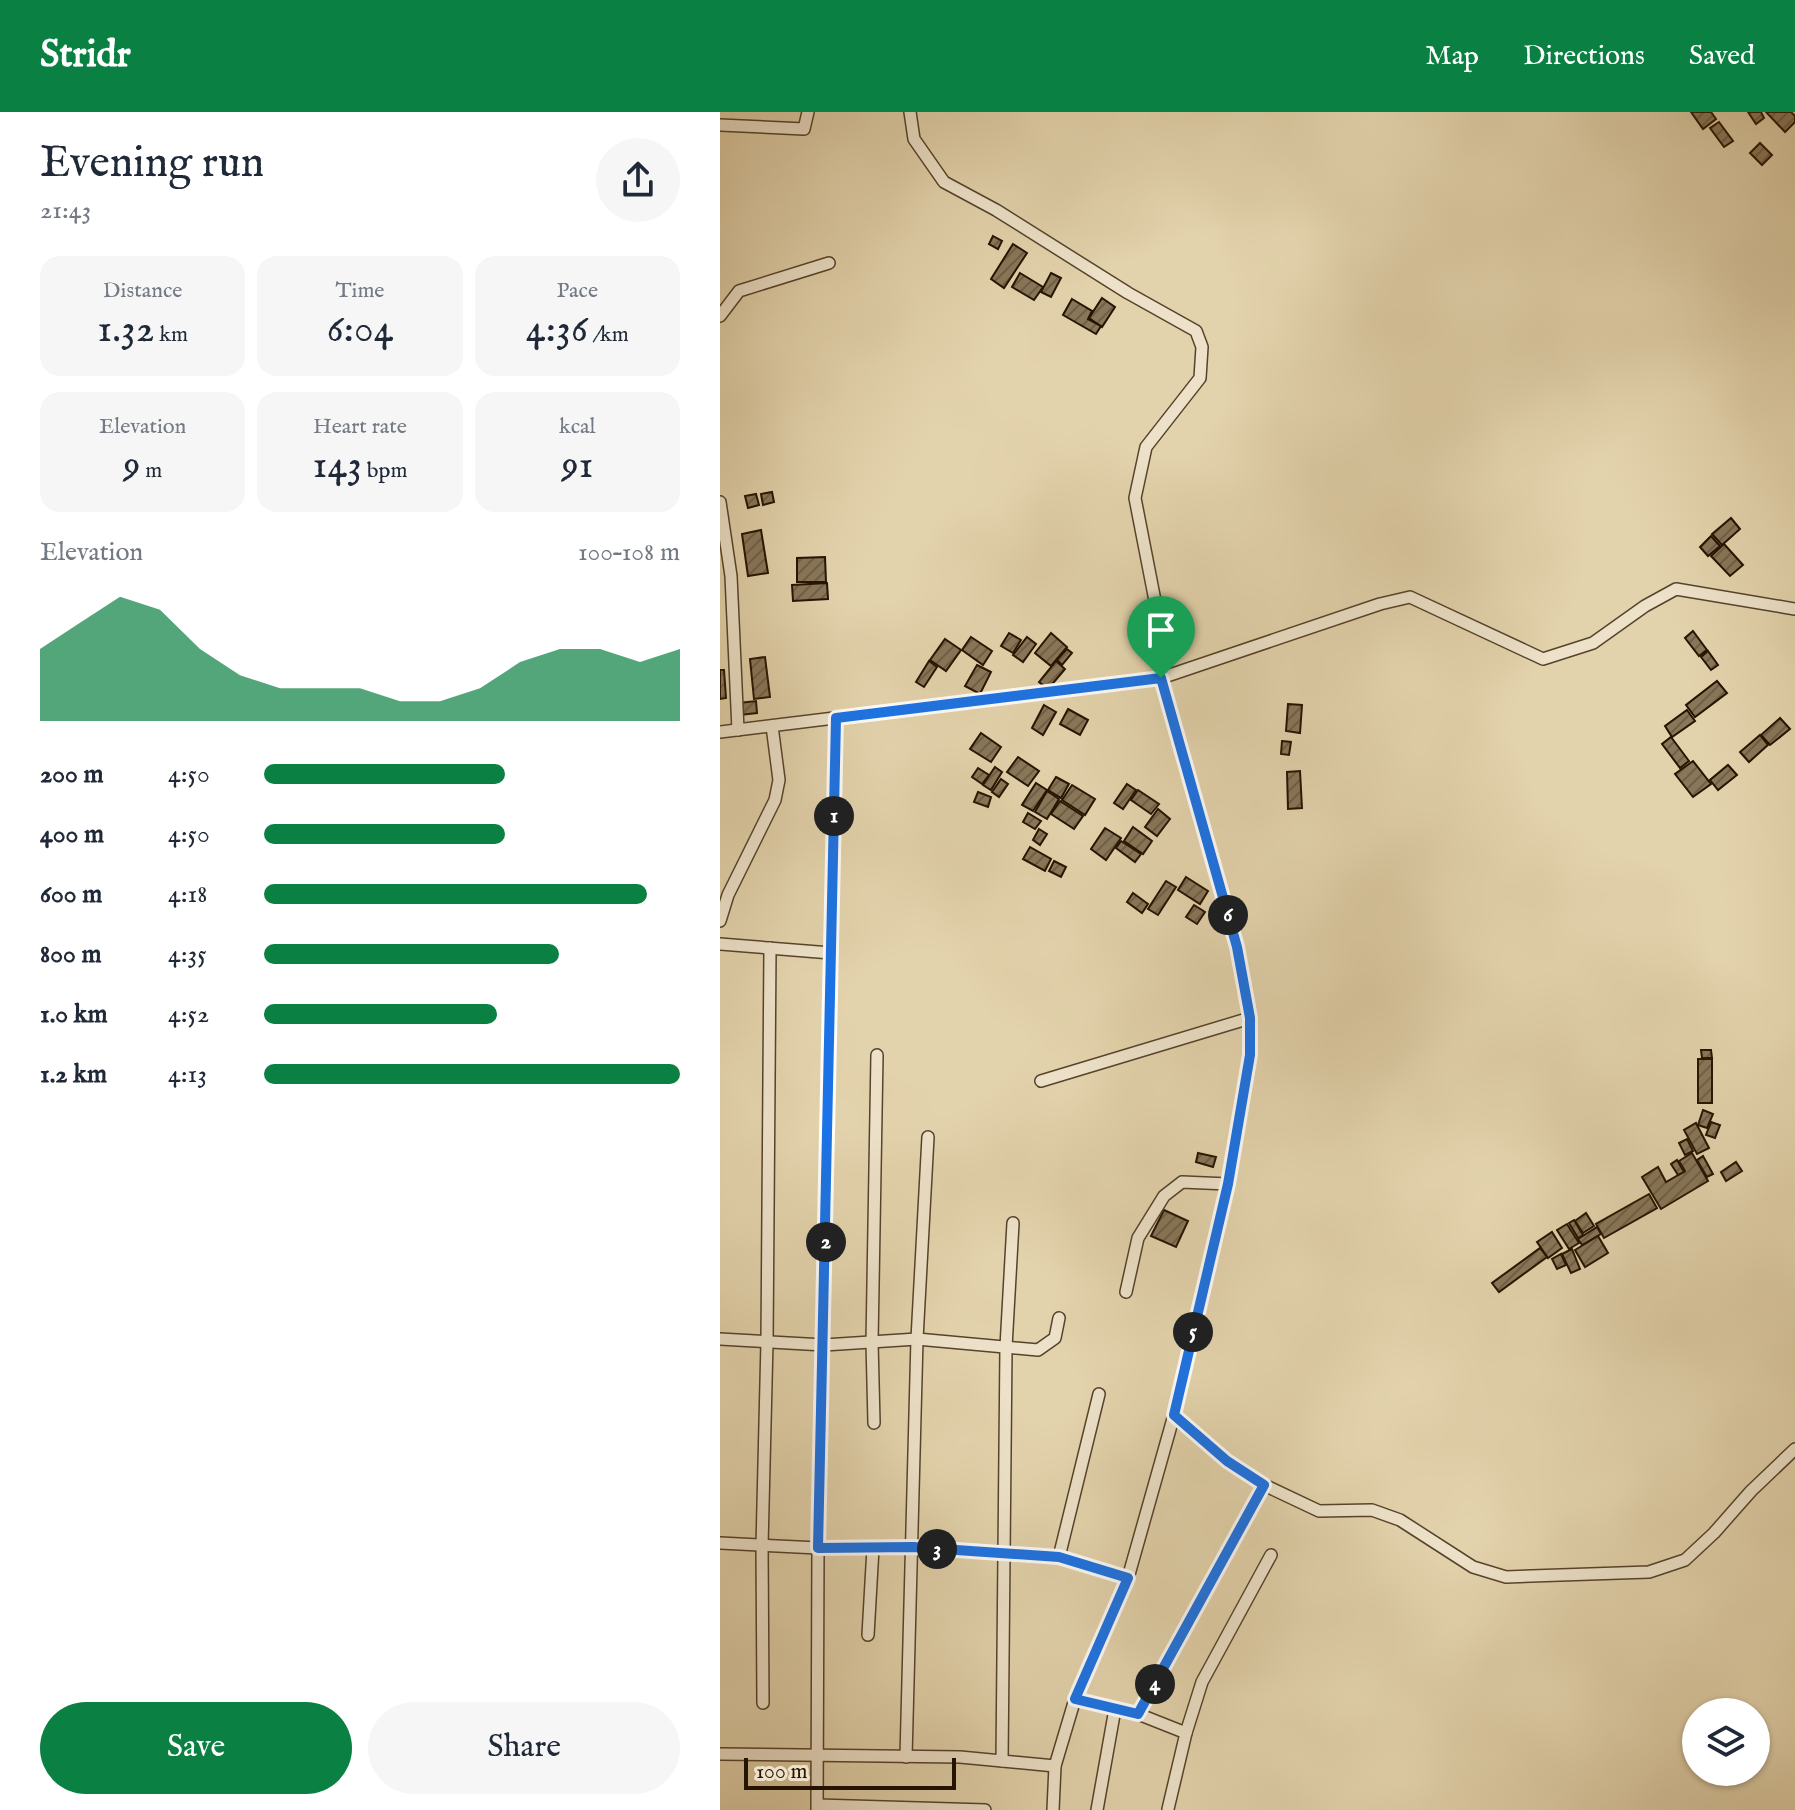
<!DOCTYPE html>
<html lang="en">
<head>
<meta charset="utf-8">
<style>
	body { margin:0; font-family:"IM FELL English",serif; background:#f6f6f7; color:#1f2937; height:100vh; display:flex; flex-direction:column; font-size:30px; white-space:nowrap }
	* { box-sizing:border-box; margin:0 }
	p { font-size:26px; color:#747a83 }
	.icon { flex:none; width:44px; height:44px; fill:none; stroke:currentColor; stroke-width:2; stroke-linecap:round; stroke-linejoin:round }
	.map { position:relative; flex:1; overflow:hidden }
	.side { display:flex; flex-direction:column; background:#fff; width:720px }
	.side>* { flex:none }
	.controls { position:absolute; left:962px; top:1586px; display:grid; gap:16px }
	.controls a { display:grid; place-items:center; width:88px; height:88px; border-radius:50%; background:#fff; box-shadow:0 2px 6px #0004; font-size:40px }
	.scale { position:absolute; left:24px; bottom:20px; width:212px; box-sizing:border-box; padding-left:8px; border:4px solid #261300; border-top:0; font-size:22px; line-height:28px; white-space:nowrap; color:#261300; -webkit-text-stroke:6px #ede2c9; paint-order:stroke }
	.pin { position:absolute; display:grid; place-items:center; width:68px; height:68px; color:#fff; margin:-82px -34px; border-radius:50% 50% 50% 0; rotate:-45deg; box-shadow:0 0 8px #0007 }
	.pin .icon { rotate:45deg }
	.km { position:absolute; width:40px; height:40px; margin:-20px; border-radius:50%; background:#222; color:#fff; font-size:22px; line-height:40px; text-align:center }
	.round { display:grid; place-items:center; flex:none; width:84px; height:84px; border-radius:42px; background:#f6f6f7 }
	.summary { display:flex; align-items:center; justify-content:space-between; height:136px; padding:0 40px }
	h1 { font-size:44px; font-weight:600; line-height:60px }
	.figures { display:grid; grid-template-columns:repeat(3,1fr); gap:12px; height:136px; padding:8px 40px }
	.figures div { display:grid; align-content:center; border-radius:20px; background:#f6f6f7; text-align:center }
	.figures b { font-size:40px; font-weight:600 }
	.figures small { font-size:22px; font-weight:400 }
	.figures p { font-size:22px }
	.chart { height:224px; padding:16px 40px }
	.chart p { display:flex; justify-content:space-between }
	.chart svg { width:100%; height:144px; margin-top:8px; fill:#0b8043; opacity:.7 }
	.action { display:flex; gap:16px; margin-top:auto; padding:16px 40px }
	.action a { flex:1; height:92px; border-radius:48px; background:#0b8043; color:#fff; font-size:32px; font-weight:600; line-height:92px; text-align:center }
	.action a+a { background:#f6f6f7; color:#1f2937 }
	ul { padding:0 40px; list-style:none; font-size:26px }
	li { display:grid; grid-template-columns:128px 96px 1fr; align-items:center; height:60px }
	li i { height:20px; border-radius:10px; background:#0b8043 }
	header { display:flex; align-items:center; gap:48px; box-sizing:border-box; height:112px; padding:0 40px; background:#0b8043; color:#fff }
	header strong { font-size:38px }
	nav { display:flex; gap:44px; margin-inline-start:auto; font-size:28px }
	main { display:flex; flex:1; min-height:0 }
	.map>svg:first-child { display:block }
	.building { fill:url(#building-hatch); stroke:#261300; stroke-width:2 }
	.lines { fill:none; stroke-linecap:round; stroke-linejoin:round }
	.street-casing { stroke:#55432b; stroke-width:14 }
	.street { stroke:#ede2c9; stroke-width:11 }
	.route-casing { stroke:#fff; stroke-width:16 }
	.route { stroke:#1a73e8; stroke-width:10 }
</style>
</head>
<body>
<header>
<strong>Stridr</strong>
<nav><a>Map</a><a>Directions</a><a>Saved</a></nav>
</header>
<main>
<section class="side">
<div class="summary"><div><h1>Evening run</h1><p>21:43</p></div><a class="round"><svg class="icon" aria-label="share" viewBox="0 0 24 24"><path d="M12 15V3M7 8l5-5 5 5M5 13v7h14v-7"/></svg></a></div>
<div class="figures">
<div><p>Distance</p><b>1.32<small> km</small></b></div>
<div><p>Time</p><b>6:04</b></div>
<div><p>Pace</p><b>4:36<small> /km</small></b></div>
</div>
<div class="figures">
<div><p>Elevation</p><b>9<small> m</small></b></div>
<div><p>Heart rate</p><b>143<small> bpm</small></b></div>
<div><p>kcal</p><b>91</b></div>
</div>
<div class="chart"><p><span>Elevation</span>100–108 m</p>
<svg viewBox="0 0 160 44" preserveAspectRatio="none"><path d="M0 44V22L10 14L20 6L30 10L40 22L50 30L60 34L70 34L80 34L90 38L100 38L110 34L120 26L130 22L140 22L150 26L160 22V44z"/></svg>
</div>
<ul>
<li><b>200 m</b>4:50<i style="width:58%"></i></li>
<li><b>400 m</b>4:50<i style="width:58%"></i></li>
<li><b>600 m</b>4:18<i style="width:92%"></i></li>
<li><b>800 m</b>4:35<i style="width:71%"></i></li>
<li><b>1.0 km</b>4:52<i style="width:56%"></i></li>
<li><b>1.2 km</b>4:13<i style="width:100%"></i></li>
</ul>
<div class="action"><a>Save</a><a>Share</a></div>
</section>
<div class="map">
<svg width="1075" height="1698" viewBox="0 0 1075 1698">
	<defs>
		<pattern id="building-hatch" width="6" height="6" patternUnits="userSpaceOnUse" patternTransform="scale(2)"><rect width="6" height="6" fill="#887759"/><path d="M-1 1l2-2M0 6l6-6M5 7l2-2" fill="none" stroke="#6f6047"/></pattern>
	</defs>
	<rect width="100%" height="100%" fill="#e3d3ac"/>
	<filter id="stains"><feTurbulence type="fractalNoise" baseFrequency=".0025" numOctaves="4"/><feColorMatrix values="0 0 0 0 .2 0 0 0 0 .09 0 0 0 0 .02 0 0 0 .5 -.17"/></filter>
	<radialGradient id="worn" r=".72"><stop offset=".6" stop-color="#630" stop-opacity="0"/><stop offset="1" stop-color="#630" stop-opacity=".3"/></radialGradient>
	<g class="building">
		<path d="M 971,0 L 991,0 L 996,7 L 983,17 Z"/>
		<path d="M 1028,0 L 1041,0 L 1044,6 L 1036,12 Z"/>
		<path d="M 1046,0 L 1071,0 L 1075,4 L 1075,10 L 1065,20 Z"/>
		<path d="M 999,10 L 1013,29 L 1004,35 L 990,16 Z"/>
		<path d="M 1040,31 L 1052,43 L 1042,53 L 1030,41 Z"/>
		<path d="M 273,124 L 282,129 L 278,137 L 269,132 Z"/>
		<path d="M 293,132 L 307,141 L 284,176 L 271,167 Z"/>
		<path d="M 300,161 L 323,175 L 314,188 L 292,175 Z"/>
		<path d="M 331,161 L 341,166 L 331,185 L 321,180 Z"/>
		<path d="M 382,186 L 395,195 L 382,215 L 369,206 Z"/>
		<path d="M 352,187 L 372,199 L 368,207 L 381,214 L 376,222 L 343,203 Z"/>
		<path d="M 52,380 L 54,390 L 43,393 L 41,382 Z"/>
		<path d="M 36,382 L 39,393 L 28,396 L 25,384 Z"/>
		<path d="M 1011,406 L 1020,417 L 1002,433 L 992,422 Z"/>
		<path d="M 41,418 L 48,461 L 28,464 L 22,422 Z"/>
		<path d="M 991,424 L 1000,434 L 988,444 L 980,435 Z"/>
		<path d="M 1004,432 L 1023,453 L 1010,464 L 991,444 Z"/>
		<path d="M 105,445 L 106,470 L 77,470 L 77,446 Z"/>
		<path d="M 107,471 L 108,487 L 73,489 L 72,473 Z"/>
		<path d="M 973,519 L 987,538 L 979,544 L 965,526 Z"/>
		<path d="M 289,521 L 301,528 L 293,541 L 281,534 Z"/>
		<path d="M 331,521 L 347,535 L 331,554 L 315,541 Z"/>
		<path d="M 251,525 L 272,539 L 263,553 L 242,538 Z"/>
		<path d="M 307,525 L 316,532 L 303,550 L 293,543 Z"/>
		<path d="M 225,527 L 241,538 L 226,559 L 210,548 Z"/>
		<path d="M 347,537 L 352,541 L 342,553 L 337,548 Z"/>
		<path d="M 988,539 L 998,553 L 991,558 L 981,545 Z"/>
		<path d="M 45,545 L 50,585 L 34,587 L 30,547 Z"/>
		<path d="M 209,549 L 217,555 L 204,575 L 196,570 Z"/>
		<path d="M 336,549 L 345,557 L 328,577 L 319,570 Z"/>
		<path d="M 257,553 L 271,560 L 260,582 L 245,574 Z"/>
		<path d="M 0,558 L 4,558 L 6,586 L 0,587 Z"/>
		<path d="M 997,569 L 1007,581 L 975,605 L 966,593 Z"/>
		<path d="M 36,589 L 37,601 L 20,603 L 19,591 Z"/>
		<path d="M 568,592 L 582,593 L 580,621 L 566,619 Z"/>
		<path d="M 324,593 L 336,600 L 323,623 L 312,616 Z"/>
		<path d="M 348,597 L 368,608 L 360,623 L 340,612 Z"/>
		<path d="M 967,598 L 975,609 L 952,625 L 945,614 Z"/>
		<path d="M 1060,606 L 1070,617 L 1050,633 L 1041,623 Z"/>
		<path d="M 261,621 L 281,635 L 271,650 L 250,637 Z"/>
		<path d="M 1040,623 L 1048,633 L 1029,650 L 1020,640 Z"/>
		<path d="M 951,625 L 969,649 L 960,656 L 942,632 Z"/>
		<path d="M 562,629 L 571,630 L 569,643 L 561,642 Z"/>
		<path d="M 298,645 L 319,659 L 308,674 L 287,660 Z"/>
		<path d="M 973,649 L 991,672 L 973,685 L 955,662 Z"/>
		<path d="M 1008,653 L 1017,663 L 998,678 L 990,668 Z"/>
		<path d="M 275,655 L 282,660 L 271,678 L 263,673 Z"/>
		<path d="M 258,656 L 269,663 L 262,672 L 252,665 Z"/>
		<path d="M 580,659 L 582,696 L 568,697 L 567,660 Z"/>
		<path d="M 336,665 L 349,672 L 341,686 L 328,678 Z"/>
		<path d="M 281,667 L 288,672 L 279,685 L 272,680 Z"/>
		<path d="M 316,671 L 327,678 L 313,699 L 302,693 Z"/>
		<path d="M 407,672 L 416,678 L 403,697 L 394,691 Z"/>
		<path d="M 352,673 L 375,687 L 365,703 L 342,688 Z"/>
		<path d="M 418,678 L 439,692 L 431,702 L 411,688 Z"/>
		<path d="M 327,679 L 339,687 L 327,707 L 315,700 Z"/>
		<path d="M 258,680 L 271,685 L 268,695 L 254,690 Z"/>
		<path d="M 340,689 L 363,704 L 354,717 L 331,702 Z"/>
		<path d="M 438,697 L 450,707 L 437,724 L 425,715 Z"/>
		<path d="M 308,701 L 321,709 L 315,717 L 303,710 Z"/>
		<path d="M 413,715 L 432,729 L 423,742 L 404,729 Z"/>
		<path d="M 385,716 L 401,726 L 386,748 L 371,737 Z"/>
		<path d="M 319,717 L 327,722 L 320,733 L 313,728 Z"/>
		<path d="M 401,729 L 421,742 L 415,750 L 396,736 Z"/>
		<path d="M 310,735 L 331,747 L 325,759 L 303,747 Z"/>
		<path d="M 334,749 L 346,755 L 341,765 L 329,759 Z"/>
		<path d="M 466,765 L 488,779 L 480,792 L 458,778 Z"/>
		<path d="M 446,769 L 456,775 L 438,803 L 428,797 Z"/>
		<path d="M 413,781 L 428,792 L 422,801 L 407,790 Z"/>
		<path d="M 474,793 L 485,800 L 477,812 L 466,805 Z"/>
		<path d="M 981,938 L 991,938 L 992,946 L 982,946 Z"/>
		<rect x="978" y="947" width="14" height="44"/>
		<path d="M 983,998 L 993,1002 L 987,1016 L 978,1013 Z"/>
		<path d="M 991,1010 L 1000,1013 L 995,1026 L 986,1023 Z"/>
		<path d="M 976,1011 L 989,1036 L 977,1042 L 964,1018 Z"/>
		<path d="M 967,1027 L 973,1039 L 965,1043 L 959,1031 Z"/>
		<path d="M 478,1041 L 496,1045 L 493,1055 L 476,1050 Z"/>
		<path d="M 972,1041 L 988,1069 L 941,1097 L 922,1065 L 938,1055 L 946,1070 L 965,1059 L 959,1049 Z"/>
		<path d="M 983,1044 L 993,1062 L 987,1065 L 977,1048 Z"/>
		<path d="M 957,1048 L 964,1060 L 958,1063 L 951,1052 Z"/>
		<path d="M 1016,1050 L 1022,1059 L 1006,1069 L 1001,1060 Z"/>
		<path d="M 929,1082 L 937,1096 L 884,1126 L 876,1112 Z"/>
		<path d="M 444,1098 L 468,1109 L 456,1135 L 431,1124 Z"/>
		<path d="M 866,1101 L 874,1114 L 863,1121 L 855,1109 Z"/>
		<path d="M 854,1108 L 863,1123 L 858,1126 L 849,1111 Z"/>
		<path d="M 847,1112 L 859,1131 L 849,1137 L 837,1118 Z"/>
		<path d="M 877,1115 L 881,1122 L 862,1133 L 858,1127 Z"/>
		<path d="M 832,1120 L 842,1136 L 828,1146 L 817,1130 Z"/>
		<path d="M 878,1124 L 888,1141 L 865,1155 L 855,1138 Z"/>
		<path d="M 820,1136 L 827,1145 L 779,1180 L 772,1171 Z"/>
		<path d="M 852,1137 L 860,1157 L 851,1161 L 842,1142 Z"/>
		<path d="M 841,1142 L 846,1153 L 837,1157 L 832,1147 Z"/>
	</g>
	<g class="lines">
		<g class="street-casing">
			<g id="street">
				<path d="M 190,0 L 194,27 L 224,70 L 276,98 L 408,181 L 476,219 L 482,235 L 480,266 L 426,335 L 415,386 L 438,504 L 441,566 L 517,835 L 530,906 L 530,943 L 508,1072 L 454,1303 L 408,1466 L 355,1587 L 335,1654 L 333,1698"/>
				<path d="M 0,13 L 84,17 L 88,0"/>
				<path d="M 0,204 L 19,179 L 109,151"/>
				<path d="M 0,390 L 11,464 L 18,618"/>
				<path d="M 0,620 L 441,566 L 660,492 L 690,485 L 823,547 L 873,531 L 925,494 L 956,477 L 1075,497"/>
				<path d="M 0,809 L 8,783 L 55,688 L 59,668 L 52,614"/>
				<path d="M 0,832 L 111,841"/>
				<path d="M 321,969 L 530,906"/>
				<path d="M 406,1180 L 418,1126 L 444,1084 L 462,1070 L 508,1072"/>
				<path d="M 0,1227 L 104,1233 L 197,1227 L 318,1238 L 335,1226 L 339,1206"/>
				<path d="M 454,1303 L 507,1349 L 544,1373 L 599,1399 L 652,1398 L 680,1408 L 753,1455 L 786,1465 L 929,1460 L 965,1448 L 994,1421 L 1031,1379 L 1075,1337"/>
				<path d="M 154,1311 L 152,1230 L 157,943"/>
				<path d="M 0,1431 L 98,1436 L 193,1435 L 339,1445 L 408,1466"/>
				<path d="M 339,1445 L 379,1282"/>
				<path d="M 148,1523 L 153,1436"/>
				<path d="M 355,1587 L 418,1602 L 466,1621"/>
				<path d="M 43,1591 L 42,1434 L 47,1230 L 50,836"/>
				<path d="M 418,1602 L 544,1373"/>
				<path d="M 0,1642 L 240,1645 L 335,1654"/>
				<path d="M 186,1645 L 197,1227 L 208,1025"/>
				<path d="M 282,1649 L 286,1235 L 293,1111"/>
				<path d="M 98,1693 L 265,1698"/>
				<path d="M 448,1697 L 466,1621 L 482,1570 L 551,1443"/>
				<path d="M 97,1698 L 98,1436 L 116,606"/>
				<path d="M 377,1698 L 395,1597"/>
			</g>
		</g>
		<use href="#street" class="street"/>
	</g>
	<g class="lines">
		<g class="route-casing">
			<path id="route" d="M 441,566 L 517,835 L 530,906 L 530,943 L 508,1072 L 454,1303 L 507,1349 L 544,1373 L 418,1602 L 355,1587 L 408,1466 L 339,1445 L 193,1435 L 98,1436 L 116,606 Z"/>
		</g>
		<use href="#route" class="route"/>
	</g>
	<rect width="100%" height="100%" filter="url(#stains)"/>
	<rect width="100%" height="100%" fill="url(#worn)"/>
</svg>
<div class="controls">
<a><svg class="icon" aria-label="layers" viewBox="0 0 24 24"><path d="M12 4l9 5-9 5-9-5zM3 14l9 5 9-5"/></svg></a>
</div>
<div class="scale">100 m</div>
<div class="pin" style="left:441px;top:566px;background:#1e9e55"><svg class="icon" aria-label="arrive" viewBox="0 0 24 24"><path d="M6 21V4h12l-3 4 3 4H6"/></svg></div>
<b class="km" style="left:114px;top:704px">1</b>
<b class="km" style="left:106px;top:1130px">2</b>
<b class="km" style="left:217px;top:1437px">3</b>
<b class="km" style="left:435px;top:1572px">4</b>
<b class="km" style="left:473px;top:1220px">5</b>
<b class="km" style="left:508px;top:803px">6</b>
</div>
</main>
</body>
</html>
